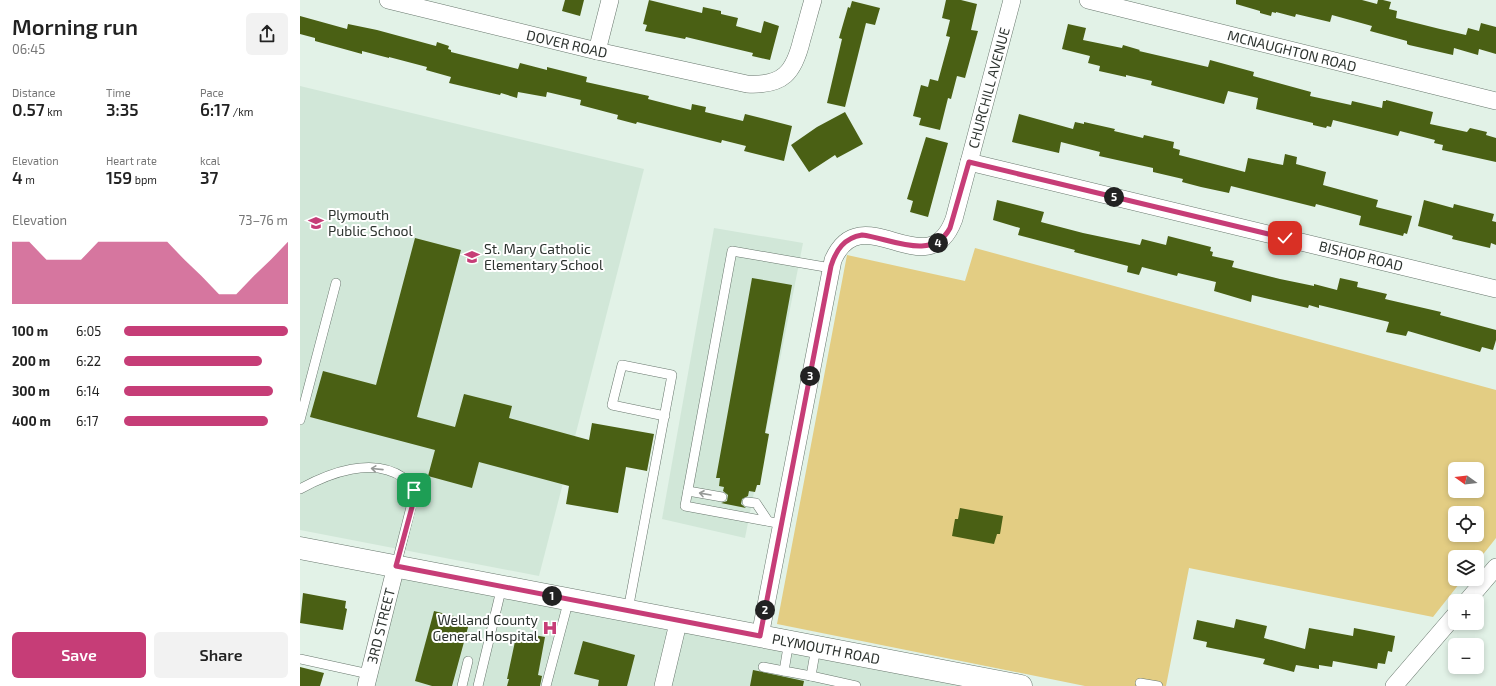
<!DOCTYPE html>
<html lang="en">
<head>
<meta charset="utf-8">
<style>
	body { margin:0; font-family:"Exo 2",sans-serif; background:#f2f2f2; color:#222; height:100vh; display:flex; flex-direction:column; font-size:15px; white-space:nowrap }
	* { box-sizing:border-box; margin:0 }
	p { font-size:13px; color:#767676 }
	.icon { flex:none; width:22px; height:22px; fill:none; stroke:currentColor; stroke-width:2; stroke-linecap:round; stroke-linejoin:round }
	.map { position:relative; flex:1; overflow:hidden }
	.drawer { display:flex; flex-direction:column; background:#fff; width:300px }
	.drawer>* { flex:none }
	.needle { width:26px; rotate:285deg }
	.tools { position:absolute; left:1148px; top:462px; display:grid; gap:8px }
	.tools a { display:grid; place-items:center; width:36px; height:36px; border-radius:6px; background:#fff; box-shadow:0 2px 6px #0003; font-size:20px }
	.pin { position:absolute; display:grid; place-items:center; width:34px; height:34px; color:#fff; margin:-17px; border-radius:8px; box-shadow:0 2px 6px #0006 }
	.km { position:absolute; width:20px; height:20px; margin:-10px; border-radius:50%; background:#222; color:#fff; font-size:11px; line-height:20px; text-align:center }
	.round { display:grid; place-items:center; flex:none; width:42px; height:42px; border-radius:6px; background:#f2f2f2 }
	.headline { display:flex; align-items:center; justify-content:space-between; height:68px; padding:0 12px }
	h1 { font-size:22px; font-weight:600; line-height:30px }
	.figures { display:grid; grid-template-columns:repeat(3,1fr); gap:6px; height:68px; padding:4px 12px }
	.figures div { display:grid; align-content:center }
	.figures b { font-size:17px; font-weight:600 }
	.figures small { font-size:11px; font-weight:400 }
	.figures p { font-size:11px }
	.chart { height:112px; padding:8px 12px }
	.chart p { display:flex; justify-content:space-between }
	.chart svg { width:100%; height:72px; margin-top:4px; fill:#c63d77; opacity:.7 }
	.button { display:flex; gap:8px; margin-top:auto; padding:8px 12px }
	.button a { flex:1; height:46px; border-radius:6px; background:#c63d77; color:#fff; font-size:16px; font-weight:600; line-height:46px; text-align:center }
	.button a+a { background:#f2f2f2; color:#222 }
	ul { padding:0 12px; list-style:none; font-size:13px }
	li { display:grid; grid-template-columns:64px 48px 1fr; align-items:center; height:30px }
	li i { height:10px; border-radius:5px; background:#c63d77 }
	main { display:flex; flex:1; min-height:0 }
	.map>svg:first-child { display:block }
	.built { fill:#d1e7d8 }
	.green { fill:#e3cd83; fill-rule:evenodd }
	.building { fill:#4a6014 }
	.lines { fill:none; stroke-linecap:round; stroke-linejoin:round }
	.lane-casing { stroke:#68776d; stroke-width:10 }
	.street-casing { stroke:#68776d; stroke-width:18 }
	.secondary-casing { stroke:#68776d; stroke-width:23 }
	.lane { stroke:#fff; stroke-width:9 }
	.street { stroke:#fff; stroke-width:17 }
	.secondary { stroke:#fff; stroke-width:22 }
	.oneway { stroke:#969997 }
	.route-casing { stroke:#fff; stroke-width:8 }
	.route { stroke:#c63d77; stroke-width:5 }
	.labels { text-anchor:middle; stroke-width:4; stroke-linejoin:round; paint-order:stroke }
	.street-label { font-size:14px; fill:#2d332f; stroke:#fff }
	.poi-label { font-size:14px; fill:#2d332f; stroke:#fff; text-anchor:start }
</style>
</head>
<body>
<main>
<section class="drawer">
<div class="headline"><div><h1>Morning run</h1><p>06:45</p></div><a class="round"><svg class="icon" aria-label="share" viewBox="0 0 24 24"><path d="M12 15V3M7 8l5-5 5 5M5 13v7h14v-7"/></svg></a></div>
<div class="figures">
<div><p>Distance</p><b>0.57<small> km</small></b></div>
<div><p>Time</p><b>3:35</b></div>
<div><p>Pace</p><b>6:17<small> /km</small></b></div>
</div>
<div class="figures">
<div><p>Elevation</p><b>4<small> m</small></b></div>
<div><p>Heart rate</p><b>159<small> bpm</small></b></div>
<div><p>kcal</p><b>37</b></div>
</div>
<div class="chart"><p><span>Elevation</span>73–76 m</p>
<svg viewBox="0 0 160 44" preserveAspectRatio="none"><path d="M0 44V6L10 6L20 17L30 17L40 17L50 6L60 6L70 6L80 6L90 6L100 17L110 27L120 38L130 38L140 27L150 17L160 6V44z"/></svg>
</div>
<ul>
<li><b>100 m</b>6:05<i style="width:100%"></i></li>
<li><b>200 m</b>6:22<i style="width:84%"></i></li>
<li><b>300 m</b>6:14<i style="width:91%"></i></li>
<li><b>400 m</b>6:17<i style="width:88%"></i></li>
</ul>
<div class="button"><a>Save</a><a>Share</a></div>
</section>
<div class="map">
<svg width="1196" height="686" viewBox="0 0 1196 686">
	<rect width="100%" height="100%" fill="#e2f2e7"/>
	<g class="built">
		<path d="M 0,86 L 344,169 L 239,576 L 0,530 Z"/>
		<path d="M 414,228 L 503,243 L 445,538 L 362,519 Z"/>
		<path d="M 96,566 L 721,686 L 66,686 Z"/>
	</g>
	<path class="green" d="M 675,248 L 1196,390 L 1196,538 L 1177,562 L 1177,557 L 1155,557 L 1155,579 L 1163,579 L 1133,617 L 889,568 L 866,686 L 785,686 L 477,624 L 547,255 L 665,281 ZM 1155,469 L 1177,469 L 1177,491 L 1155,491 ZM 1155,513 L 1177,513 L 1177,535 L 1155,535 Z"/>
	<g class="building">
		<path d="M 265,0 L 284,0 L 280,16 L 262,11 Z"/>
		<path d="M 349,0 L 402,13 L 403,7 L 421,11 L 421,14 L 438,18 L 436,26 L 461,33 L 464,21 L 479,26 L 470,60 L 452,56 L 453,53 L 386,37 L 385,39 L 345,31 L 347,25 L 343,24 Z"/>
		<path d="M 646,0 L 661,0 L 677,4 L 671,30 L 678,31 L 665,78 L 657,76 L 651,99 L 648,98 L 640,130 L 619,125 L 621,118 L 613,116 L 621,85 L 628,87 L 630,79 L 638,81 L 650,37 L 646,36 L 650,20 L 642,18 Z"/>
		<path d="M 936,0 L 1062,0 L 1077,4 L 1078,0 L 1083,0 L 1091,2 L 1089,9 L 1097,11 L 1096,18 L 1140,29 L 1166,35 L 1168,28 L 1179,31 L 1181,23 L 1196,27 L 1196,54 L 1179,49 L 1178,55 L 1154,48 L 1153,55 L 1109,45 L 1107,44 L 1107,41 L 1070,31 L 1072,26 L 1032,15 L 1030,22 L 996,14 L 995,17 L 976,12 L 976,13 L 972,12 L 971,16 L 960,13 L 960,11 L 936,4 Z"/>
		<path d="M 552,1 L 580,8 L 575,25 L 566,23 L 545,107 L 527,103 L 542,39 L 539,38 L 548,7 L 550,8 Z"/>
		<path d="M 0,16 L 47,29 L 48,24 L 77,30 L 136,46 L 137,42 L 149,46 L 148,49 L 151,50 L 151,52 L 218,69 L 220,63 L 247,70 L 247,67 L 287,77 L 286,82 L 349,96 L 348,99 L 391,110 L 392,104 L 406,107 L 405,112 L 443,121 L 445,114 L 492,126 L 484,161 L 444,151 L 446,146 L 422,140 L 421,143 L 337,122 L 336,124 L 317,119 L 318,115 L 280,105 L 281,100 L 247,92 L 246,97 L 218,92 L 217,98 L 201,93 L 200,95 L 149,83 L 151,77 L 126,70 L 127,67 L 89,57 L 89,58 L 62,51 L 62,54 L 15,41 L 15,38 L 0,34 Z"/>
		<path d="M 768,24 L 786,28 L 783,40 L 822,48 L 823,45 L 840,50 L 839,51 L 908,67 L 910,60 L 954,72 L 953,76 L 1011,92 L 1010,96 L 1051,105 L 1052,101 L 1082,108 L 1083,101 L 1086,101 L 1086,100 L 1133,112 L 1130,124 L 1167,132 L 1170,128 L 1187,132 L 1186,135 L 1196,138 L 1196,162 L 1142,150 L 1143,145 L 1134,143 L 1135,140 L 1100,131 L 1098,136 L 1033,120 L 1031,127 L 1027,126 L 1026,128 L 1013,125 L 1013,123 L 956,109 L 958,98 L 928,91 L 924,104 L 851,85 L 852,81 L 826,75 L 826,77 L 799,71 L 800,66 L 788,63 L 790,56 L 762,49 Z"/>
		<path d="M 545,112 L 563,144 L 537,158 L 535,155 L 509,172 L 491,145 L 517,127 Z"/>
		<path d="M 719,114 L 773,129 L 775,122 L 784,124 L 784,122 L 815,129 L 814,131 L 843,138 L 844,135 L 874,142 L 873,148 L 880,150 L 879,155 L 945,172 L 948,158 L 983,165 L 985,154 L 997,157 L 996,164 L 1026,172 L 1023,185 L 1078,200 L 1076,207 L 1112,216 L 1107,234 L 1104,233 L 1103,236 L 1059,225 L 1061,216 L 1016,204 L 1015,207 L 931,186 L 929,193 L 901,187 L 882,182 L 883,179 L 853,172 L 853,168 L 799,156 L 800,152 L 761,142 L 759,153 L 712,142 Z"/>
		<path d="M 626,137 L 648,143 L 628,217 L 610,212 L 613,201 L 607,199 Z"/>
		<path d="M 697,200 L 744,212 L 741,222 L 783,233 L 840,245 L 842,239 L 866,245 L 868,236 L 911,247 L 910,251 L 913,252 L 912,256 L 934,261 L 932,267 L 980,279 L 1014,286 L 1014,284 L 1037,290 L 1040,278 L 1058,282 L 1057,287 L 1087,294 L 1085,299 L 1141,312 L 1140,315 L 1196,330 L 1196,340 L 1193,350 L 1182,347 L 1180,352 L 1108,331 L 1106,336 L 1086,332 L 1089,322 L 1019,305 L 1019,308 L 1009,305 L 1008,308 L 952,295 L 951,302 L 914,291 L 916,282 L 878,273 L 877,276 L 842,267 L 839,275 L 827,272 L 828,266 L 774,252 L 775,250 L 718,235 L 720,228 L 693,220 Z"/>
		<path d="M 1124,200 L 1153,208 L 1154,204 L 1194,214 L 1192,221 L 1196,222 L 1196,245 L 1191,243 L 1190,248 L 1152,239 L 1153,236 L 1118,226 Z"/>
		<path d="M 115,238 L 161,250 L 117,417 L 155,427 L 164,394 L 212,406 L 209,418 L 289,440 L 292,423 L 354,434 L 347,471 L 326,467 L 318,513 L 266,504 L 269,486 L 179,462 L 172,488 L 128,476 L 135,450 L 10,417 L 23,371 L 76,385 Z"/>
		<path d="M 452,278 L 492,285 L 465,433 L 469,434 L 460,485 L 457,485 L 455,492 L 449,491 L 448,496 L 442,499 L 441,504 L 446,508 L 421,503 L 427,501 L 428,495 L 423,491 L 424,487 L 419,486 L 420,478 L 416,478 Z"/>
		<path d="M 660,508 L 703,516 L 700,534 L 697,534 L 694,544 L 652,536 L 655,519 L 658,519 Z"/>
		<path d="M 3,593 L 46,601 L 45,608 L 47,609 L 43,630 L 0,623 Z"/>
		<path d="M 134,611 L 170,620 L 152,686 L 132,686 L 115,681 Z"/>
		<path d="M 936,619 L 967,626 L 964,638 L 1005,649 L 1009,628 L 1053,636 L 1054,628 L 1095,636 L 1092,652 L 1088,651 L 1085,664 L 1078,663 L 1077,669 L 1033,661 L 1032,667 L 1019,665 L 1019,669 L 996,665 L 994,672 L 963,664 L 965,659 L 906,647 L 907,642 L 893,639 L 897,620 L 934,628 Z"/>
		<path d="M 217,632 L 245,637 L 238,675 L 242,676 L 240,686 L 207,686 L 209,679 L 207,679 Z"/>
		<path d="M 283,641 L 335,655 L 327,686 L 298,686 L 299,680 L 274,674 Z"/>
		<path d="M 0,667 L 24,673 L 20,686 L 0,686 Z"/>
		<path d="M 453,670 L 504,681 L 503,686 L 450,686 Z"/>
	</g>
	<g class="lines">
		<g class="lane-casing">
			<g id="lane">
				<path d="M 0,420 L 36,283"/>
				<path d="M 0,489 C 29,473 73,456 104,478 C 108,481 111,486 114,490 L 111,507 L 96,566"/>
				<path d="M 388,491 L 422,497"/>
				<path d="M 447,502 L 456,503 L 468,521"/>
				<path d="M 482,524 L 385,506 L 432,251 L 531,268"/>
				<path d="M 328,610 L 372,375 L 322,365 L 312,405 L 365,416"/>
				<path d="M 489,641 L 484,671 L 511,676 L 516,647"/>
				<path d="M 0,659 L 69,674"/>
				<path d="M 463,667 L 484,671"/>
				<path d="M 511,676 L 556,686"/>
				<path d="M 840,683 L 858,686"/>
				<path d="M 162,686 L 168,661"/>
				<path d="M 178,686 L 202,586"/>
				<path d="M 246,686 L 269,599"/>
			</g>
		</g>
		<g class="street-casing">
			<g id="street">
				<path d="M 88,0 L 297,51 L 447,84 C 483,86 494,73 502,39 C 506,26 509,13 513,0"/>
				<path d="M 788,0 L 1196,101"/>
				<path d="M 297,51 L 310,0"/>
				<path d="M 669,162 L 1196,289"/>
				<path d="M 1167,601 L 1196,567"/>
				<path d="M 460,636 L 533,260 C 562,194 628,290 654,219 L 712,0"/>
				<path d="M 66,686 L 96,566"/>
				<path d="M 363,686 L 379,619"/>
				<path d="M 1094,686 L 1155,615"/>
			</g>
		</g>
		<g class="secondary-casing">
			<path id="secondary" d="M 0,548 L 721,686"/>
		</g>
		<use href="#lane" class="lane"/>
		<use href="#street" class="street"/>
		<use href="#secondary" class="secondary"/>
	</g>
	<defs><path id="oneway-shaft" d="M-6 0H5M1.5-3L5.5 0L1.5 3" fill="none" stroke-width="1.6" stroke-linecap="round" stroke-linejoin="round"/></defs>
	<g class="oneway">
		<use href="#oneway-shaft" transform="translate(77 469) rotate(-174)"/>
		<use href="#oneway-shaft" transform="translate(405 494) rotate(-170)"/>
	</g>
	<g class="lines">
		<g class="route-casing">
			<path id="route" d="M 114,490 L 112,507 L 96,566 L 460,636 L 531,266 C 536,250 544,238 562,235 C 590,238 632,262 650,228 L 669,162 L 985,238"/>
		</g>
		<use href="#route" class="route"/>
	</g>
	<defs>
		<g id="school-bare" transform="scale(1.2)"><path d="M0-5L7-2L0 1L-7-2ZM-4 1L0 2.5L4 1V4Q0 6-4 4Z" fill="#c63d77" stroke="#fff" stroke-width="2.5" paint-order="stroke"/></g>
		<g id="hospital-bare" transform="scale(1.2)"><path d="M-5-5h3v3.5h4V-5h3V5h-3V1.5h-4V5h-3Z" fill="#c63d77" stroke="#fff" stroke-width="2.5" paint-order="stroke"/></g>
	</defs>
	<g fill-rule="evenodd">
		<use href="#school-bare" x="16" y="223"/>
		<use href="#school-bare" x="172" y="257"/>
		<use href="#hospital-bare" x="250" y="628"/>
	</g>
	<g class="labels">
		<g class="street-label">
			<text transform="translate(267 44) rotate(13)" y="5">DOVER ROAD</text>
			<text transform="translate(992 51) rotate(14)" y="5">MCNAUGHTON ROAD</text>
			<text transform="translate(689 88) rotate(-75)" y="5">CHURCHILL AVENUE</text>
			<text transform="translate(1061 256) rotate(14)" y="5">BISHOP ROAD</text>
			<text transform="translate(81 626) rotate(-76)" y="5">3RD STREET</text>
			<text transform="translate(526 649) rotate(11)" y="5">PLYMOUTH ROAD</text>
		</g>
		<g class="poi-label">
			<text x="28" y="220">Plymouth<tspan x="28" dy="16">Public School</tspan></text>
			<text x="184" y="254">St. Mary Catholic<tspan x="184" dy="16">Elementary School</tspan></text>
			<text x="238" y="625" text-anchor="end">Welland County<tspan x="238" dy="16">General Hospital</tspan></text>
		</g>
	</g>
</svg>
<div class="tools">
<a><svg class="needle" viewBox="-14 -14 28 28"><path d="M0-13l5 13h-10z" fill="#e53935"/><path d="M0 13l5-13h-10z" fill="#767676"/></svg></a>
<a><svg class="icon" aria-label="locate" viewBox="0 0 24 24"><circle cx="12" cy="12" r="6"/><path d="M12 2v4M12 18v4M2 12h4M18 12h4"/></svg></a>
<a><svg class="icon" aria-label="layers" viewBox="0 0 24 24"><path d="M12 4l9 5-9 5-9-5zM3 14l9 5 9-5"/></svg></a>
<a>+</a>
<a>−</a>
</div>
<div class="pin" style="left:114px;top:490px;background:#1e9e55"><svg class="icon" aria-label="arrive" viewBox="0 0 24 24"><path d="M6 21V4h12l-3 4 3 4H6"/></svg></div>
<div class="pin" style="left:985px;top:238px;background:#d93025"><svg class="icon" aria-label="check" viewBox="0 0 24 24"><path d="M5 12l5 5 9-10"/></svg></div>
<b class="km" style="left:252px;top:596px">1</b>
<b class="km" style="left:465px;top:610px">2</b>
<b class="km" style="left:510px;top:376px">3</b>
<b class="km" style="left:638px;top:243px">4</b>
<b class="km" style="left:814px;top:197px">5</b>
</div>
</main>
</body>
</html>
